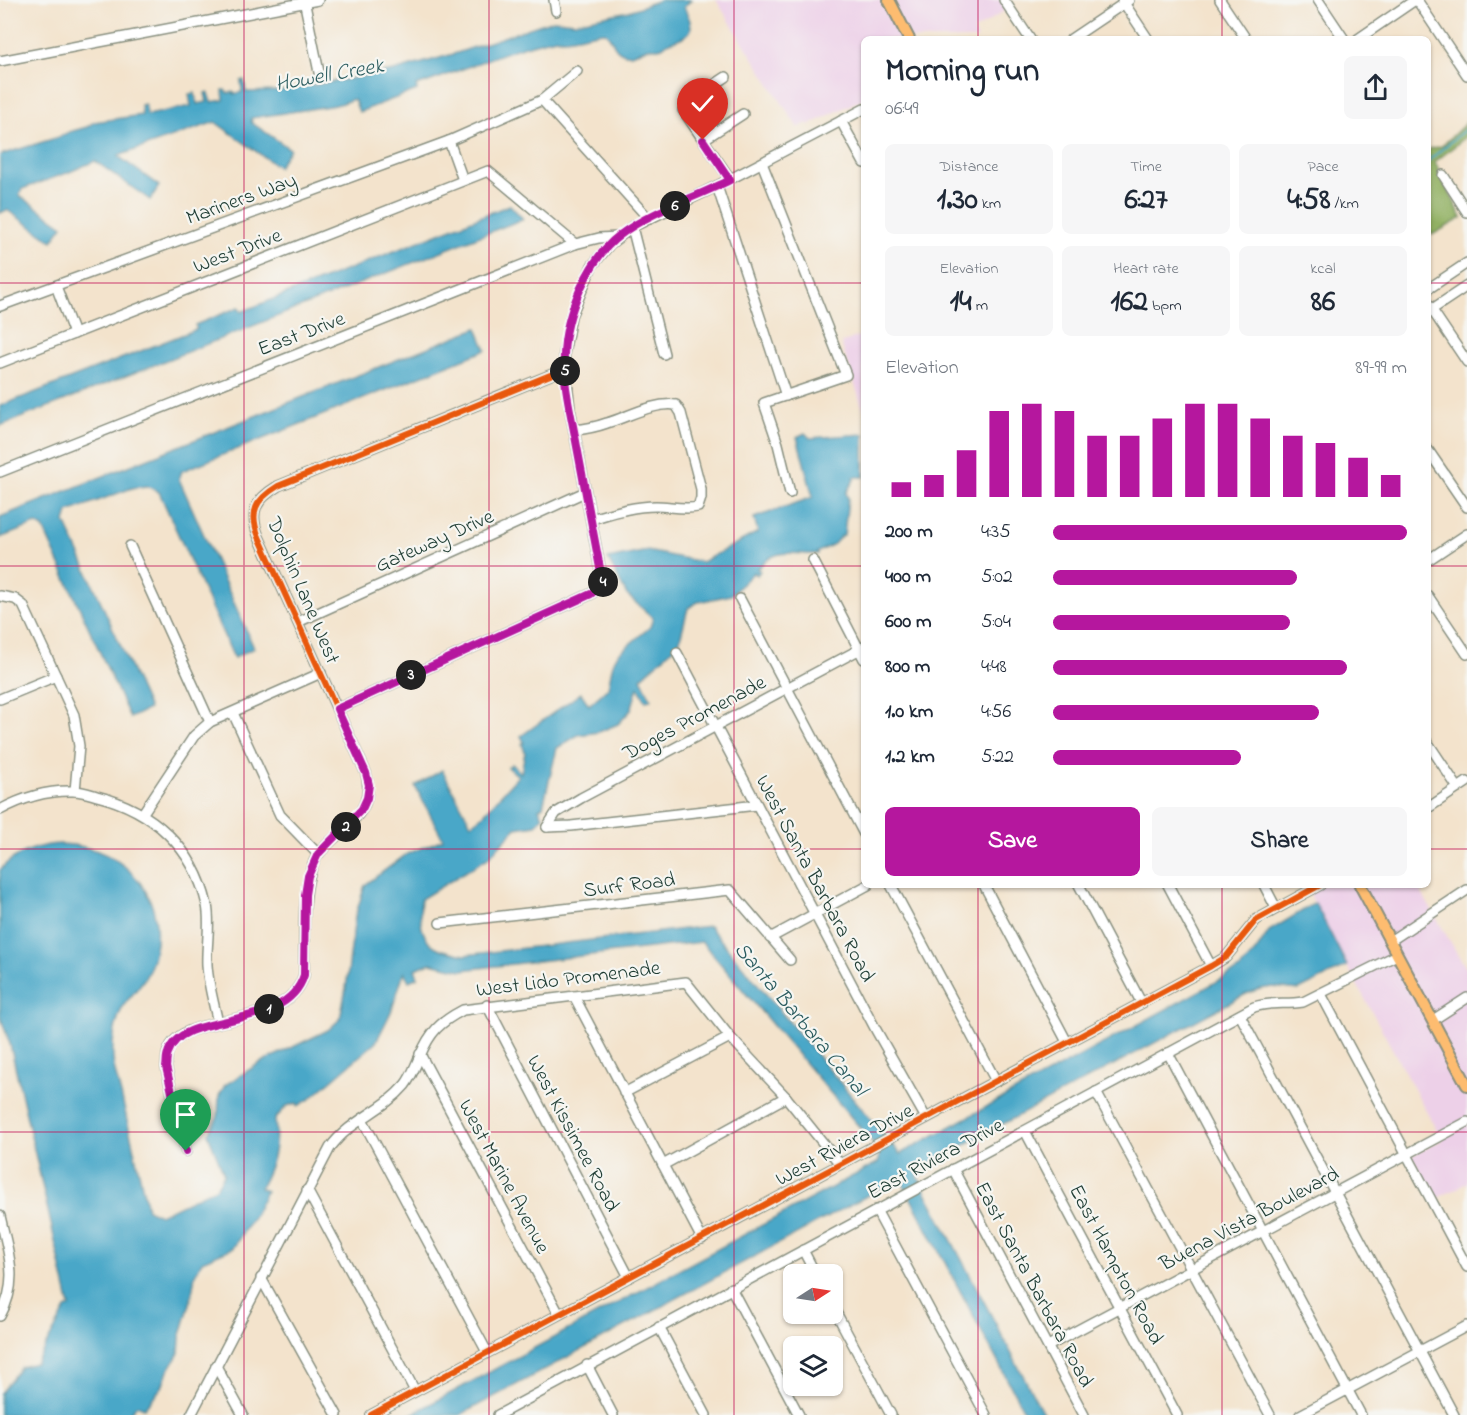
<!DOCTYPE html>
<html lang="en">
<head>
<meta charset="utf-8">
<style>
	body { margin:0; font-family:"Indie Flower",sans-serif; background:#f6f6f7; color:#1f2937; height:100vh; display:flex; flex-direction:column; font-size:22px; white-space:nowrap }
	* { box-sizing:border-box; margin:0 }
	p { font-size:20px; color:#747a83 }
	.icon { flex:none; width:33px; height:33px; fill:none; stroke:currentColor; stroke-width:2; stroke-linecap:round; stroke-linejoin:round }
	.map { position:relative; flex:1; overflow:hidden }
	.details { position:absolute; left:861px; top:36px; width:570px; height:852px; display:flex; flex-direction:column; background:#fff; border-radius:9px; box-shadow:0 2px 4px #0004 }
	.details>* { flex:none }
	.needle { width:39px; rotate:78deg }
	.controls { position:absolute; left:783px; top:1264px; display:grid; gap:12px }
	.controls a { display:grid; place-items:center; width:60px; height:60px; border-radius:9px; background:#fff; box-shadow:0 2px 4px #0004; font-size:30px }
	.pin { position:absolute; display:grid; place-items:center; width:51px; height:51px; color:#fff; margin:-62px -26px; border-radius:50% 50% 50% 0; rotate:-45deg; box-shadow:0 0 6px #0007 }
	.pin .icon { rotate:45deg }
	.km { position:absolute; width:30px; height:30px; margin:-15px; border-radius:50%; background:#222; color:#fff; font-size:16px; line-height:30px; text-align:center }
	.round { display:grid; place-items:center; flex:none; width:63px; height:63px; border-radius:9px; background:#f6f6f7 }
	.headline { display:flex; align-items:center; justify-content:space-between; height:102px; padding:0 24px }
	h1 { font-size:33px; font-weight:800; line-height:45px }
	.stats { display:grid; grid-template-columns:repeat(3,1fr); gap:9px; height:102px; padding:6px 24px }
	.stats div { display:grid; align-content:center; border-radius:9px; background:#f6f6f7; text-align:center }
	.stats b { font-size:30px; font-weight:800 }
	.stats small { font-size:16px; font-weight:400 }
	.stats p { font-size:16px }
	.chart { height:168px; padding:12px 24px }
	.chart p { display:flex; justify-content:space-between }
	.chart svg { width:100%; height:108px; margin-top:6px; stroke:#b5179e; stroke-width:6 }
	.primary-button { display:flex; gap:12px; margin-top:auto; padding:12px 24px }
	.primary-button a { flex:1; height:69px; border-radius:9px; background:#b5179e; color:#fff; font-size:24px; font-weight:800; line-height:69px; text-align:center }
	.primary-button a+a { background:#f6f6f7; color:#1f2937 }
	ul { padding:0 24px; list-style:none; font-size:20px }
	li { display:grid; grid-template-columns:96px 72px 1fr; align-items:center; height:45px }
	li i { height:15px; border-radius:8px; background:#b5179e }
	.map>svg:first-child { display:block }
	.built { fill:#edd0e8 }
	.forest { fill:#92b164; stroke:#58774c; stroke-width:1.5 }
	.water { fill:#49a7c8; stroke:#34727e; stroke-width:1.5 }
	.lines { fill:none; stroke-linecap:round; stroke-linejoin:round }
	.stream { stroke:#49a7c8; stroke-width:2 }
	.minor-casing { stroke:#899080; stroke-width:12 }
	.major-casing { stroke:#899080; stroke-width:14 }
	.minor { stroke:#fff; stroke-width:9 }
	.major { stroke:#fdbc6f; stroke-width:10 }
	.cycleway-casing { stroke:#f6f6f2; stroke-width:10 }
	.cycleway { stroke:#e8590c; stroke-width:6 }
	.route-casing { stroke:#fff; stroke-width:12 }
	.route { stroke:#b5179e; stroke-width:8 }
	.grid { fill:none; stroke:#c2185b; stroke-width:1.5; stroke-opacity:0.55 }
	.labels { text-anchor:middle; stroke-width:4.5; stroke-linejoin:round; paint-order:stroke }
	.street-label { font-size:21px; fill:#1f3d34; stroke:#f6f6f2 }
	.water-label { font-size:22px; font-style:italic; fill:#2c5d60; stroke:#f6f6f2 }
</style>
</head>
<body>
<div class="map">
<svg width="1467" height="1415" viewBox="0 0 1467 1415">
	<rect width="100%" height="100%" fill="#f6f6f2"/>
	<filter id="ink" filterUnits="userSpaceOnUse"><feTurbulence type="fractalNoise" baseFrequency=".0167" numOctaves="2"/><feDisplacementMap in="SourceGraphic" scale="12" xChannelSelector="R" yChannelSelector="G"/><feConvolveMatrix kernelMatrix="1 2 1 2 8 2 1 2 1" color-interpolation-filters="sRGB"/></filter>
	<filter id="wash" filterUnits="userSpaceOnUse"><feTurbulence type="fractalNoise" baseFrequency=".008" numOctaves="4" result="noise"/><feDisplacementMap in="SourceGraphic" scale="24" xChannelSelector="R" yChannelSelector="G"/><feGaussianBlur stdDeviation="1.35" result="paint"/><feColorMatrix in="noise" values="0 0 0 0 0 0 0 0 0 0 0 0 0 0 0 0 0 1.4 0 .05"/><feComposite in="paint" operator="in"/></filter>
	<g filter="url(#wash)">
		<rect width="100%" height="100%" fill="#f3e3cc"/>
		<g class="built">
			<path d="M 716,0 L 1000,0 L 1007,9 L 974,31 L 978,39 L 864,39 L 864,98 L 809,125 L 807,123 L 798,128 Z"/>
			<path d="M 864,334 L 864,412 L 841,343 Z"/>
			<path d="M 1305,885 L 1417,885 L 1467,970 L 1467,1183 L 1434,1200 L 1412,1156 L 1442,1140 L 1347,966 Z"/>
		</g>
		<path class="forest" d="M 1467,122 L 1467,136 L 1435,162 L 1462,218 L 1432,235 L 1428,229 L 1428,149 L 1442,146 Z"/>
		<g class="water">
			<path d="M 660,0 L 691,0 L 684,7 C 696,30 694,35 669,42 C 666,43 665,46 662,47 C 658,49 652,47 648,48 C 641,50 633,55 626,54 C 611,51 614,37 605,32 C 591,32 568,42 556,38 C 508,48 465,70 416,86 L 417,90 L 359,112 L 354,99 L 336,105 L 251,118 L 252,123 L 290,149 L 278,167 L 215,122 L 118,156 L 159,186 L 150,200 L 95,161 L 67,173 L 22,189 L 19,195 L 63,226 L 52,241 L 7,210 L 0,213 L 0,155 L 59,137 L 69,132 L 87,127 L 94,122 L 142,115 L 141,105 L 145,104 L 147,115 L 191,106 L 189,94 L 195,93 L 197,104 L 207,102 L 205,93 L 208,92 L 211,102 L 224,100 L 223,90 L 225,90 L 227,93 L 234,92 L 234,94 L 242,92 L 241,81 L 244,80 L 246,92 L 280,91 L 394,71 L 457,53 L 553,20 L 575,22 L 629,11 Z"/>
			<path d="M 510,205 L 523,219 L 0,426 L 0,406 L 197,329 L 195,325 L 239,307 L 241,312 Z"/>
			<path d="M 477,328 L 486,350 L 182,471 L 179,479 L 254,648 L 234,658 L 159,492 L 147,486 L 132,488 L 68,512 L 65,522 L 149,709 L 130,718 L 43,528 L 36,524 L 0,538 L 0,517 Z"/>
			<path d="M 805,433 L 810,438 L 864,434 L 864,477 L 853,477 L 854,480 L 846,493 L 848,498 L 844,535 L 841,536 L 834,544 L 818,552 L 818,554 C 790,555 777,546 757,569 L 760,571 L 757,575 L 754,572 L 731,595 L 698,602 L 688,608 L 679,643 L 641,678 L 651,699 L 646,701 L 638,687 L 631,710 L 618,724 L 599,732 L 578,735 L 557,748 L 543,806 L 539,809 L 543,816 L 536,825 L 516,828 L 488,858 L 421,899 C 419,916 419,938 436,947 C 445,952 456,953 465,955 L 709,926 L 900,1154 L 1240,969 L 1256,951 L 1269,931 L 1315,903 L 1347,966 L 1299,990 L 1273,987 L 1260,989 L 1246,994 L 921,1168 L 918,1172 L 918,1177 L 1044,1415 L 1026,1415 L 900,1178 L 460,1415 L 410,1415 L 879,1162 L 879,1150 L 702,942 L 462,970 L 430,963 L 415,969 L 418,977 L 409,981 L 404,972 L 391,1012 L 376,1042 L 310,1099 L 298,1106 L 297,1103 L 287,1106 L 275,1119 C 278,1147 273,1164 260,1188 L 266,1191 L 255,1214 L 233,1248 L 202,1261 L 195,1275 L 191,1300 L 180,1338 L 179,1353 L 167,1373 L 162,1387 L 144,1408 L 137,1405 L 128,1415 L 0,1415 L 0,1393 L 21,1367 L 36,1363 L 66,1309 L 70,1307 L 10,1044 L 0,1016 L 0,870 C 13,854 40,844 61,844 C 128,846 174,902 150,968 C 145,982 133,993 124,1005 C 115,1020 112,1041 113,1058 C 114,1074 121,1091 124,1107 C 132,1141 140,1175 147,1209 L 160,1215 L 216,1188 L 224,1174 L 208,1134 L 218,1116 L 219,1096 L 225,1085 L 260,1063 L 328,1030 L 340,1019 L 346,988 L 355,917 L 365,885 L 407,854 L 443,839 L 415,786 L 442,770 L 471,824 L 482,816 L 518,776 L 508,767 L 512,764 L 521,773 L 525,752 L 522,744 L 524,742 L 521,736 L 581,693 L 589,705 L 608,688 L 613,663 L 618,654 L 650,627 L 653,618 L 627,595 L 608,559 L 647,551 L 702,562 L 758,532 L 754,518 L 813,497 L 797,437 Z"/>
		</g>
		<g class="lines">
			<path class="stream" d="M 1428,161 L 1467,128"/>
		</g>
	</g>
	<g filter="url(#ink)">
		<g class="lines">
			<g class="minor-casing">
				<g id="minor">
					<path d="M 304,0 L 320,77"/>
					<path d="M 554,0 L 556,11"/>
					<path d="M 1004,0 L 1030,39"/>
					<path d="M 1122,0 L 1148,39"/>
					<path d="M 1220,0 L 1246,39"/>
					<path d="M 1318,0 L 1344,39"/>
					<path d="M 1417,0 L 1467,75"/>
					<path d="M 1071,39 L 1129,0"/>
					<path d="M 1358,39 L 1415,0"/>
					<path d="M 0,61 L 318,0"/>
					<path d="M 726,77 L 685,104 L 683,110 L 730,179"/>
					<path d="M 542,100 L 649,219"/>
					<path d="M 841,121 L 864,163"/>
					<path d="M 703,140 L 743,114"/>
					<path d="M 449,141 L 463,180"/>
					<path d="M 762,163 L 846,375 L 764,403 L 778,444 L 790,493"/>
					<path d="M 1443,175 L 1467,212"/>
					<path d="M 717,186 L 786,396"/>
					<path d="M 632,227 L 664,354"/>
					<path d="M 56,286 L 74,334"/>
					<path d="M 1428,289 L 1467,263"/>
					<path d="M 1428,304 L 1467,362"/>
					<path d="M 0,306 L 449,141 L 542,100 L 577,71"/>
					<path d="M 1428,312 L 1467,286"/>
					<path d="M 0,363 L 488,171 L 575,244"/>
					<path d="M 574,430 C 585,429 596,427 607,423 C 628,417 653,402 676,405 L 681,413 L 701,489 L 701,498 L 698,507 C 684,510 669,506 656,506 C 633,506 612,513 591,519"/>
					<path d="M 1428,450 L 1467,507"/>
					<path d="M 0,472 L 575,244 L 599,238 L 618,237"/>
					<path d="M 130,546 L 210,722"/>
					<path d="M 813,560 L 864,659"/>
					<path d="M 1428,560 L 1467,534"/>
					<path d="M 0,596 L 15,599 L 23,605 L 74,715 L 79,746 L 75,791"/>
					<path d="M 1428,596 L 1467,654"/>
					<path d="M 740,599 L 864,834"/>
					<path d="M 298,622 L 585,492"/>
					<path d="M 677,653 L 876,1030 L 926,1118"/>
					<path d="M 0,699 L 56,676"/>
					<path d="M 337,709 L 591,594 L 603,584 L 570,409 L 564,354 L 571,316 L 592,266 L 610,244 L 632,227 L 717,186 L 864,109"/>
					<path d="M 233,713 L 280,815 L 318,854"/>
					<path d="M 1428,743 L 1458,788"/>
					<path d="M 1428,808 L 1467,782"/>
					<path d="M 0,810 C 22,798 49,790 74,791 C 82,791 90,794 97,796 C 153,810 194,848 207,905 C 211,925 206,945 207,965 C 208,984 214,1004 218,1023"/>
					<path d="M 143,813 L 194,736 L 210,722 L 321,673"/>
					<path d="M 547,827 L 556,813 L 581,798 L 864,647"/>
					<path d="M 547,827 L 571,826 L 757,805"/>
					<path d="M 891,885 L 996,1081"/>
					<path d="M 984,885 L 1067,1042"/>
					<path d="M 1079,885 L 1141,1002"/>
					<path d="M 1168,885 L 1211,966"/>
					<path d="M 1264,885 L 1276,908"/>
					<path d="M 440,923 L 730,890 L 790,960"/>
					<path d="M 770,938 L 868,885"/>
					<path d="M 1390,941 L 1467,890"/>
					<path d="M 1321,994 L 1467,1267"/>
					<path d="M 574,996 L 702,1239"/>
					<path d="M 487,1005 L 629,1277"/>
					<path d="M 1240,1015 L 1454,1415"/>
					<path d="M 1433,1020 L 1467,998"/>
					<path d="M 1168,1053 L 1361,1415"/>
					<path d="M 420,1054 L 559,1314"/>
					<path d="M 1096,1092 L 1270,1415"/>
					<path d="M 624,1093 L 730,1037"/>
					<path d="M 362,1119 L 487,1352"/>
					<path d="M 1025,1131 L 1177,1415"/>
					<path d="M 186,1151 L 166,1067 C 167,1062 166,1056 168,1052 C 182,1008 286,1034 304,975 C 305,941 300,885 317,856 C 320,851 326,846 330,842 C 352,822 375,807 366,773 L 259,537 C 249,512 255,500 278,486 L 565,369"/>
					<path d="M 663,1165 L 786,1097"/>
					<path d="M 953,1169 L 1084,1415"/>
					<path d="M 307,1190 L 415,1391"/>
					<path d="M 876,1210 L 986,1415"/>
					<path d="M 0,1216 C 8,1252 20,1281 0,1316"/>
					<path d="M 803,1250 L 816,1275"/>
					<path d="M 261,1278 L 337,1415"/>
					<path d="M 731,1288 L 799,1415"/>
					<path d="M 832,1305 L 891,1415"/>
					<path d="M 659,1327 L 706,1415"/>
					<path d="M 1048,1346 L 1467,1122"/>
					<path d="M 587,1365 L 613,1415"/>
					<path d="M 216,1366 L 243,1415"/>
					<path d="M 191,1415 L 330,1148 C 351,1119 382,1112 405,1085 C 412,1076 415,1066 420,1056 C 430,1032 440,1022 463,1010 L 686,982 L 730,1037 L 786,1097 L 840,1164"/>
					<path d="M 371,1415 L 1211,966 L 1226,957 L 1256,920 L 1320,885"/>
					<path d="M 498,1415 L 1254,1007 C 1270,1001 1286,1005 1303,1002 L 1397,955"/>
					<path d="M 1300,1415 L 1467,1326"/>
				</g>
			</g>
			<g class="major-casing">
				<g id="major">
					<path d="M 889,0 L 909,39"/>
					<path d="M 1360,885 L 1467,1085"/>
				</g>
			</g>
			<use href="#minor" class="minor"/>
			<use href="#major" class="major"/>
			<g class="cycleway-casing">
				<g id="cycleway">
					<path d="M 186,1151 L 166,1067 C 167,1062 166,1056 168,1052 C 182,1008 286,1034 304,975 C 305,941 300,885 317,856 C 320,851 326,846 330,842 C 352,822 375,807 366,773 L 259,537 C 249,512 255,500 278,486 L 565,369"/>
					<path d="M 371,1415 L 1211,966 L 1226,957 L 1256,920 L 1320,885"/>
				</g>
			</g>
			<use href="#cycleway" class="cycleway"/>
		</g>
	</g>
	<g class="lines" filter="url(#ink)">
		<g class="route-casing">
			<path id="route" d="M 186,1151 L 166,1067 C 167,1062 166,1057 168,1053 C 182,1008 286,1034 304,975 L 305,895 L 308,876 L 318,854 L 362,809 L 367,798 L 369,785 L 366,773 L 337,709 L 591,594 L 603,584 C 594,534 584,485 575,436 C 570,410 563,382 564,355 C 565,315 588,259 620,235 C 651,211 695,198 730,180 L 703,140"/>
		</g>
		<use href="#route" class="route"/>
	</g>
	<path class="grid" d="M 244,0 L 244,1415M 489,0 L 489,1415M 734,0 L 734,1415M 978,0 L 978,39M 1222,0 L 1222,39M 0,283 L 864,283M 1428,283 L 1467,283M 0,566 L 864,566M 1428,566 L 1467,566M 0,849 L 864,849M 1428,849 L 1467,849M 978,885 L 978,1415M 1222,885 L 1222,1415M 0,1132 L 1467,1132"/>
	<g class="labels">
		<g class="street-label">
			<text transform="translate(241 198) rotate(-20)" y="7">Mariners Way</text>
			<text transform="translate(237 250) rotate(-21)" y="7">West Drive</text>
			<text transform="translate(301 333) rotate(-21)" y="7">East Drive</text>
			<text transform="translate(434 540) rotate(-24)" y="7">Gateway Drive</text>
			<text transform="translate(304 590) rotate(67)" y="7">Dolphin Lane West</text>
			<text transform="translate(694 717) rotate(-28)" y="7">Doges Promenade</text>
			<text transform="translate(816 878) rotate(62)" y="7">West Santa Barbara Road</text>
			<text transform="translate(629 884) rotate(-7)" y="7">Surf Road</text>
			<text transform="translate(568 978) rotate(-7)" y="7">West Lido Promenade</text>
			<text transform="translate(574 1133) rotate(62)" y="7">West Kissimee Road</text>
			<text transform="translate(844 1144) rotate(-28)" y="7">West Riviera Drive</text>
			<text transform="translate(935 1158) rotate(-28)" y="7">East Riviera Drive</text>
			<text transform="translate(505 1176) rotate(62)" y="7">West Marine Avenue</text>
			<text transform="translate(1249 1218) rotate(-28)" y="7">Buena Vista Boulevard</text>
			<text transform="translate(1117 1264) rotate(62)" y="7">East Hampton Road</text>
			<text transform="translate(1035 1284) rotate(62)" y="7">East Santa Barbara Road</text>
		</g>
		<g class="water-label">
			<text transform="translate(329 73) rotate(-10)" y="8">Howell Creek</text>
			<text transform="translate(802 1018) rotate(50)" y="8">Santa Barbara Canal</text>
		</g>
	</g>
</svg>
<div class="controls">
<a><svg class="needle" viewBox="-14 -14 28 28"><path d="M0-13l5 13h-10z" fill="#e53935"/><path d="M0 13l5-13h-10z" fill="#747a83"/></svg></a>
<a><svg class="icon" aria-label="layers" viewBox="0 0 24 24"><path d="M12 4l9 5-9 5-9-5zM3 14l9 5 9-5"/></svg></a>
</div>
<div class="pin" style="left:186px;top:1151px;background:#1e9e55"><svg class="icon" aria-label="arrive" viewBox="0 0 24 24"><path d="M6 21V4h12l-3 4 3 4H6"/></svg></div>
<div class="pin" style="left:703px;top:140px;background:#d93025"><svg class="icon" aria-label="check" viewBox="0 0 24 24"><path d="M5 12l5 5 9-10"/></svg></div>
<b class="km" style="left:269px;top:1009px">1</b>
<b class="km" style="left:346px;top:827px">2</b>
<b class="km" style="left:411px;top:675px">3</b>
<b class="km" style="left:603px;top:582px">4</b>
<b class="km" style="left:565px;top:371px">5</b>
<b class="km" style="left:675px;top:206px">6</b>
<section class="details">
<div class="headline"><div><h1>Morning run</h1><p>06:49</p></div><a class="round"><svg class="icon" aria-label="share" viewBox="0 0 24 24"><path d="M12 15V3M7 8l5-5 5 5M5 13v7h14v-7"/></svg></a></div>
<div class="stats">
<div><p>Distance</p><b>1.30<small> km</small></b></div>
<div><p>Time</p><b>6:27</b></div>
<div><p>Pace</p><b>4:58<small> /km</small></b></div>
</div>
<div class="stats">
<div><p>Elevation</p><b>14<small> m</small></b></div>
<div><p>Heart rate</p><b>162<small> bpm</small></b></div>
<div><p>kcal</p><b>86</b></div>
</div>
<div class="chart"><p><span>Elevation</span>89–99 m</p>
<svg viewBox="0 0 160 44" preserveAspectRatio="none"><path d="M5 44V38M15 44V35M25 44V25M35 44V9M45 44V6M55 44V9M65 44V19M75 44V19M85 44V12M95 44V6M105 44V6M115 44V12M125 44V19M135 44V22M145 44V28M155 44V35"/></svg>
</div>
<ul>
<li><b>200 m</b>4:35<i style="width:100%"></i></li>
<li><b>400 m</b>5:02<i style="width:69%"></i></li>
<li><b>600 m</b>5:04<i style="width:67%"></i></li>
<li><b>800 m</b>4:48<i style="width:83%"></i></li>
<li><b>1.0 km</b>4:56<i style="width:75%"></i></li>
<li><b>1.2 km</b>5:22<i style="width:53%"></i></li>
</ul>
<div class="primary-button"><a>Save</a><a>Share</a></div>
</section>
</div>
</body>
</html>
